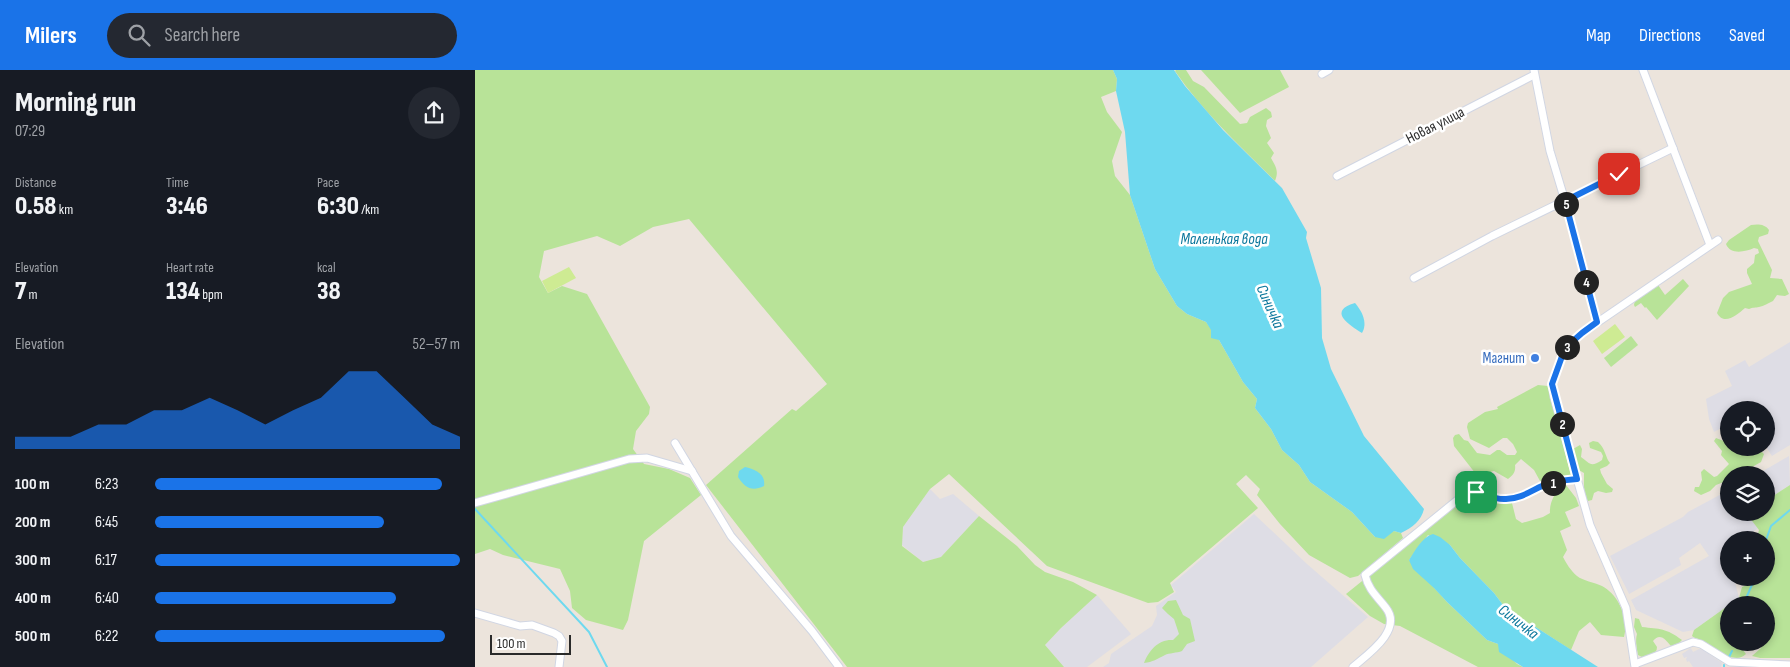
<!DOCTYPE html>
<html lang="en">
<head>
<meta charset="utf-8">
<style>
	body { margin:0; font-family:"Sofia Sans Condensed",sans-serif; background:#242831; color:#f1f3f6; height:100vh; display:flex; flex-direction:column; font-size:19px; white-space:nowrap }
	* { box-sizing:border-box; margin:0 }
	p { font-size:16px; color:#9ea1a6 }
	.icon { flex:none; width:28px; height:28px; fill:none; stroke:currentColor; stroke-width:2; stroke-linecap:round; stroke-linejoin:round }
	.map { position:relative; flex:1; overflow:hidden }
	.details { display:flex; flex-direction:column; background:#171b24; width:475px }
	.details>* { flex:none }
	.tools { position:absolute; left:1245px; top:331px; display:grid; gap:10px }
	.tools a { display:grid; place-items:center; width:55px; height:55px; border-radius:50%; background:#171b24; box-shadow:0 2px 8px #0003; font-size:25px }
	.scale { position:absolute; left:15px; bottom:12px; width:81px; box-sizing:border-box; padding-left:5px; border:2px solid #2a2a2a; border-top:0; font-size:14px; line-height:18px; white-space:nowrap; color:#2a2a2a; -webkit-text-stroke:4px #fff; paint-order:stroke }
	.pin { position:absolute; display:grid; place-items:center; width:42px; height:42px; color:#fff; margin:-21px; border-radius:10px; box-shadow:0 2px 8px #0006 }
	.km { position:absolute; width:25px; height:25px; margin:-12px; border-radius:50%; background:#222; color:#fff; font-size:14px; line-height:25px; text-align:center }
	.round { display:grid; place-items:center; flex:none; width:52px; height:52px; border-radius:26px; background:#242831 }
	.overview { display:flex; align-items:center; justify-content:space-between; height:85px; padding:0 15px }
	h1 { font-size:28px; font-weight:800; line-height:38px }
	.stats { display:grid; grid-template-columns:repeat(3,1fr); gap:8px; height:85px; padding:5px 15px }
	.stats div { display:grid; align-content:center }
	.stats b { font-size:25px; font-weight:800 }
	.stats small { font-size:14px; font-weight:400 }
	.stats p { font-size:14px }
	.chart { height:140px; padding:10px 15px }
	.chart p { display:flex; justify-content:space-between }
	.chart svg { width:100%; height:90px; margin-top:5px; fill:#1a73e8; opacity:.7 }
	ul { padding:0 15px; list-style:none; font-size:16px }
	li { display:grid; grid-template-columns:80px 60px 1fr; align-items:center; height:38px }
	li i { height:12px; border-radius:6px; background:#1a73e8 }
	header { display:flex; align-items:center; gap:30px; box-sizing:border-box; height:70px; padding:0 25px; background:#1a73e8; color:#fff }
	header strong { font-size:24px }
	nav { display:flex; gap:28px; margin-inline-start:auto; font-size:18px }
	.search { width:350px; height:45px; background:#242831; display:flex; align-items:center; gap:12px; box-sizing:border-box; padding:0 18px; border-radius:28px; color:#9ea1a6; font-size:19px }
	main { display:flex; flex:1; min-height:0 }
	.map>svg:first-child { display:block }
	.industrial { fill:#dedde5 }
	.green { fill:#b8e398 }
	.pitch { fill:#ceeb93 }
	.water { fill:#6ed9ef }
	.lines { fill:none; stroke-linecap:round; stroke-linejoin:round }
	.stream { stroke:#6ed9ef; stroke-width:2 }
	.minor-casing { stroke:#d1d6e3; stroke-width:9 }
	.minor { stroke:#fff; stroke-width:7 }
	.route-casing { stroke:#fff; stroke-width:10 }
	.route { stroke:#1a73e8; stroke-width:6 }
	.shop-dot { fill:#3f7fe0; stroke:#fff; stroke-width:2 }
	.labels { text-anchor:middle; stroke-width:5; stroke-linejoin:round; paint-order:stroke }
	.street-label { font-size:15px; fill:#2a2a2a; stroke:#fff }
	.shop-label { font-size:15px; fill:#366cbe; stroke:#fff; text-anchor:end }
	.water-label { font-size:16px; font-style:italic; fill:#0c779c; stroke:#fff }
</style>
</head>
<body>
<header>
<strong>Milers</strong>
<div class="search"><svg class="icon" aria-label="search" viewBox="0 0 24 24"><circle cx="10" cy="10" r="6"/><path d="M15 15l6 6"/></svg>Search here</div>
<nav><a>Map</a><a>Directions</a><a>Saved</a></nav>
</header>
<main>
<section class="details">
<div class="overview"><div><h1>Morning run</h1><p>07:29</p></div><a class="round"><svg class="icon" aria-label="share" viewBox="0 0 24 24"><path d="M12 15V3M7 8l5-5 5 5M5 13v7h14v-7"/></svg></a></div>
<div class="stats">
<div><p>Distance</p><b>0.58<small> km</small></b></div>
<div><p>Time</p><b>3:46</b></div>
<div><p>Pace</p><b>6:30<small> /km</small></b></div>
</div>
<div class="stats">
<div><p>Elevation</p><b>7<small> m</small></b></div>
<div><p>Heart rate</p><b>134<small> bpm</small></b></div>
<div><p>kcal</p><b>38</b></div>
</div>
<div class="chart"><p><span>Elevation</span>52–57 m</p>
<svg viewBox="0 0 160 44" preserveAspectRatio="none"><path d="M0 44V38L10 38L20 38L30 32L40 32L50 25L60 25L70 19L80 25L90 32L100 25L110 19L120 6L130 6L140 19L150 32L160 38V44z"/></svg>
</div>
<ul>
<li><b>100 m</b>6:23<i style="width:94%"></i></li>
<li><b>200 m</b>6:45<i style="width:75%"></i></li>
<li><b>300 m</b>6:17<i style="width:100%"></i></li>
<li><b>400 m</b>6:40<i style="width:79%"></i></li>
<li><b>500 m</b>6:22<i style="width:95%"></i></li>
</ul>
</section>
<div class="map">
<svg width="1315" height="597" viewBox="0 0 1315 597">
	<rect width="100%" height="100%" fill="#ece4dc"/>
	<g class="industrial">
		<path d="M 1315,272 L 1315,375 L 1297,386 L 1291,377 L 1291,340 L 1254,340 L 1254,354 L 1239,362 L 1234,349 L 1231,329 L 1257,316 L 1250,301 L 1270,290 L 1274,297 Z"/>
		<path d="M 1314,386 L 1315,415 L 1298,426 L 1293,425 L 1291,426 L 1291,405 L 1281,405 Z"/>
		<path d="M 455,419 L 465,429 L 478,424 L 504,446 L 466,487 L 448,492 L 427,475 L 428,457 Z"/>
		<path d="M 1254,420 L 1254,442 L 1271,443 L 1283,458 L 1268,470 L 1254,470 L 1254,508 L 1259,508 L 1264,528 L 1219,560 L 1208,562 L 1161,540 L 1156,530 L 1234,486 L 1225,473 L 1204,488 L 1206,495 L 1154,524 L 1135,486 L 1208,447 L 1213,442 Z"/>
		<path d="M 779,444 L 832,494 L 893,547 L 836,597 L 628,597 L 634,593 L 636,584 L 677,556 L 682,545 L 681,536 L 701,522 L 696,515 Z"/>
		<path d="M 622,525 L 656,564 L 612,597 L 589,597 L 570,575 L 586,558 Z"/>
		<path d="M 1216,578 L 1218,582 L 1224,579 L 1228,580 L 1247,593 L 1246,597 L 1218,597 L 1214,591 L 1212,592 L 1211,589 L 1212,587 L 1209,588 L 1207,584 Z"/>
	</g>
	<g class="green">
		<path d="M 0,0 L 638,0 L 642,9 L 641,21 L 626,27 L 632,42 L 647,62 L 637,91 L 640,106 L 655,125 L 680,199 L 702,236 L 712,244 L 731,252 L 744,270 L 768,312 L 782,329 L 780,338 L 796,359 L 807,380 L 824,395 L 835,412 L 877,442 L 900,467 L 919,461 L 926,463 L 928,468 L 883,506 L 875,508 L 834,485 L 805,454 L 782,425 L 785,419 L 771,405 L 761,414 L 783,438 L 695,513 L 699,522 L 683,532 L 673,533 L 572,496 L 474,404 L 455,419 L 428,457 L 427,476 L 448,492 L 466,487 L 504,446 L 542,476 L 560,495 L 570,502 L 598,512 L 622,525 L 586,558 L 570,575 L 589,597 L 372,597 L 231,415 L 317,339 L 321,341 L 352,314 L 214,149 L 178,157 L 145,176 L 122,166 L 69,181 L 64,207 L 73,223 L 87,216 L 112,224 L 175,337 L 174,344 L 161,361 L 158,379 L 169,394 L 194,399 L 215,408 L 226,425 L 169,471 L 153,550 L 148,560 L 111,550 L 97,538 L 95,521 L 85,499 L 28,485 L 15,479 L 0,484 Z"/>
		<path d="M 701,0 L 711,0 L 718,11 L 729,17 L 765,54 L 772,53 L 775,47 L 791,38 L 796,42 L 797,47 L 792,50 L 791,56 L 796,68 L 792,73 L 799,83 L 796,88 C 801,97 804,101 800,111 C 765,76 728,42 700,1 Z"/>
		<path d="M 726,0 L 805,0 L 814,17 L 765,43 Z"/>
		<path d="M 1276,155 C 1283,154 1290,154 1294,160 L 1293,164 L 1284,167 L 1283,171 L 1297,200 L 1295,208 L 1307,209 L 1314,224 L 1310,226 L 1302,225 L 1298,231 C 1293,233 1289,236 1284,237 C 1280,238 1278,237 1274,239 L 1270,238 C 1262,245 1249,256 1242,243 L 1248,228 L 1254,222 L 1277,214 L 1272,203 L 1272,199 L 1279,193 L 1280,185 L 1284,183 L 1283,179 L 1279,178 C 1270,182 1255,185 1251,174 L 1254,170 Z"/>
		<path d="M 1208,209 L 1214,216 L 1182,250 L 1171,237 L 1170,238 L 1166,233 L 1160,237 L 1159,235 L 1160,230 L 1183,215 L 1190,225 Z"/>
		<path d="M 1156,266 L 1163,275 L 1136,297 L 1129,288 Z"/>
		<path d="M 1063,315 L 1073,316 L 1096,405 L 1065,411 L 1059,400 L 1046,389 L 1040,395 C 1041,402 1038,405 1033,409 L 1019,401 L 1015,402 L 1004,408 L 979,376 L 978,368 L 980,365 L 984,364 L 989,370 L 993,371 L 1002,383 L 1015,385 L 1022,380 L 1025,380 L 1032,385 L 1040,385 L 1042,382 L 1038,374 L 1032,368 L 1028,368 L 1014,378 L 995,369 L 992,357 L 993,353 L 1010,342 L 1023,339 L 1022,337 Z"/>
		<path d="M 1241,368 L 1254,373 L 1254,378 L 1283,378 L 1289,384 L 1286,392 L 1263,405 L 1254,405 L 1254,410 L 1241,415 L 1235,421 L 1226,425 L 1219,421 L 1220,417 L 1224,417 L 1227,410 L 1226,402 L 1229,399 L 1239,407 L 1242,406 L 1254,394 L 1246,385 L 1247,381 L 1239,371 Z"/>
		<path d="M 1118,371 L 1123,372 C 1131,379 1130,387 1135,393 L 1132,396 L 1125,399 L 1126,403 L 1132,414 L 1138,419 L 1137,422 L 1131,423 L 1123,421 L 1119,423 L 1117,430 L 1113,431 C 1108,426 1109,411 1109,403 L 1102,399 L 1098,379 L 1105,375 L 1107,379 L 1106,387 C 1115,393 1115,398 1127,390 L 1128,386 L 1126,382 L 1115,378 L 1114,373 Z"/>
		<path d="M 1091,415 L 1101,428 L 1104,436 L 1090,442 L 1096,456 L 1085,461 L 1092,480 L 1088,487 C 1091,493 1096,501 1102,506 C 1108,511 1119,512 1127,516 C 1144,525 1154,549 1149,567 L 1126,565 L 1115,552 L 1104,561 L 1096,580 L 1059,556 L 1037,547 L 1019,523 L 985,488 L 975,475 L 953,465 L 934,490 L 972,532 L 1012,570 L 1023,574 L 1042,594 L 1048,597 L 1003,597 L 925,556 L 909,554 L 895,546 L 871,524 L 990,428 C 1006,423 1021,434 1037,433 L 1041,449 L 1047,453 L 1068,447 L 1075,443 C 1074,433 1081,418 1091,415 Z"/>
		<path d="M 1315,415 L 1315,588 L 1285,588 L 1277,586 L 1286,578 L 1283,573 L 1291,572 L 1291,535 L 1254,535 L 1264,528 L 1267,517 L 1274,514 L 1277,508 L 1291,508 L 1291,470 L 1281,470 L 1284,460 L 1271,443 L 1291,442 L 1291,426 L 1293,424 L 1298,426 Z"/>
		<path d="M 701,530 L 708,545 L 715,549 L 720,571 L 712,574 L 707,581 C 702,583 694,583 690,585 C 682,589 678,592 669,593 C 674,580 684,569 698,570 L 704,564 L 699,549 L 693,544 L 687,538 L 693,531 Z"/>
		<path d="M 1254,535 L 1254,572 L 1272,573 L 1268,580 L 1271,584 C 1259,596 1238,577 1228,571 C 1223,568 1221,569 1217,566 L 1219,560 Z"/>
		<path d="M 1160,548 L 1164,549 L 1167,557 C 1185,559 1191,558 1207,570 L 1204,573 L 1196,576 C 1191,570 1185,562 1178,571 L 1182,577 C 1182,585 1174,585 1167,587 L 1163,585 C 1162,578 1160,571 1162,564 L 1159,557 Z"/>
	</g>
	<g class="pitch">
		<path d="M 94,197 L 101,208 L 73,223 L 67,211 Z"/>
		<path d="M 1140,254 L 1150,267 L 1127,284 L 1118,271 Z"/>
	</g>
	<g class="water">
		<path d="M 638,0 L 699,0 L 710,16 L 748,60 L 807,118 L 832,162 L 831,168 L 846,218 L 847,268 L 856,299 L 889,366 L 949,439 C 946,451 938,457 926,463 L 919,461 L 909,469 L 900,467 L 877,442 L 835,412 L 824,395 L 807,380 L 796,359 L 780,338 L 782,329 L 768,312 L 744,270 L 736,268 L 736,260 L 731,252 L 712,244 L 702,236 L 680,199 L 655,125 L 650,62 L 641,21 L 642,9 Z"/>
		<path d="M 880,233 C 887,241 893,253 887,263 C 874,255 852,241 880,233 Z"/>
		<path d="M 270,397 C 280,399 291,404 289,416 C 277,422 270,418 263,407 L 264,401 Z"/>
		<path d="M 958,464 L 965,467 L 975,475 L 985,488 L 1019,523 L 1037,547 L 1059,556 L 1123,597 L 1048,597 L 1024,582 L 1023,574 L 1012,570 L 972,532 L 959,518 L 938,499 L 934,490 C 940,481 947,467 958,464 Z"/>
	</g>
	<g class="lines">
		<g class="stream">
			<path d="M 0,439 L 114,562 L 132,597"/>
			<path d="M 1291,470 L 1296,456 L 1315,440"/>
			<path d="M 1268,535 L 1280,508"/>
			<path d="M 1254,587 L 1257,581"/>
			<path d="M 1249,597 L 1249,595"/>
		</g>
		<g class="minor-casing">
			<g id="minor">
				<path d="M 1059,0 L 1075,81 L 1090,131 L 1122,252"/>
				<path d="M 1168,0 L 1235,175"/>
				<path d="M 847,4 L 854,0"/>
				<path d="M 862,106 L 1059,5"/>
				<path d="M 939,208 L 1017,166 L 1198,78"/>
				<path d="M 200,373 L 256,466 L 337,561 L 364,597"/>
				<path d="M 0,433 L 154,389 L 172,388 L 217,401"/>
				<path d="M 0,543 L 45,556 L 57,555 L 79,563 L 84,566 L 87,571 L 84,597"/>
				<path d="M 1160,594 L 1218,572 L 1226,574 L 1255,592 L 1315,595"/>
				<path d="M 878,597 C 893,584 928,560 911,538 C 902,526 894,521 890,505 L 991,423 C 1005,419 1018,431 1033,429 C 1047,428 1058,419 1070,415 C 1081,411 1091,410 1102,409"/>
				<path d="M 1160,597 L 1151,538 L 1115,455 L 1079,327 L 1077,314 L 1089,280 L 1107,263 L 1243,170"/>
			</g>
		</g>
		<use href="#minor" class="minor"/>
	</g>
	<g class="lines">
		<g class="route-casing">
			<path id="route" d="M 1001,422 C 1011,425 1021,430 1031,429 C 1045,429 1056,421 1067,416 C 1079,411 1090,410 1102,409 L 1077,314 L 1090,278 L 1107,263 L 1122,252 L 1090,131 L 1144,104"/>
		</g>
		<use href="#route" class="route"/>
	</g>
	<circle class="shop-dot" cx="1060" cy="288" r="5"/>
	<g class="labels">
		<g class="street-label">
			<text transform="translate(960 55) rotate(-27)" y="5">Новая улица</text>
		</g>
		<g class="shop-label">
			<text x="1050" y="293">Магнит</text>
		</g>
		<g class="water-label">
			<text x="749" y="174">Маленькая вода</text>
			<text transform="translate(796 236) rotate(66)" y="6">Синичка</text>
			<text transform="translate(1044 551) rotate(38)" y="6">Синичка</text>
		</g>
	</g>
</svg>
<div class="tools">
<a><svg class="icon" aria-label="locate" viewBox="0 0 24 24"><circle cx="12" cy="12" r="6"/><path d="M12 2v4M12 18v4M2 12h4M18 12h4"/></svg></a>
<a><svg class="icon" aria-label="layers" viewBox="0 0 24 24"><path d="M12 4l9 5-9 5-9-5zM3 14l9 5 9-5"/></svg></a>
<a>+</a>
<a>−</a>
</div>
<div class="scale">100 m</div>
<div class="pin" style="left:1001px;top:422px;background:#1e9e55"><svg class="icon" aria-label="arrive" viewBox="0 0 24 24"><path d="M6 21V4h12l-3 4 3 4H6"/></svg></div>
<div class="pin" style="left:1144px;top:104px;background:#d93025"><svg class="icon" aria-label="check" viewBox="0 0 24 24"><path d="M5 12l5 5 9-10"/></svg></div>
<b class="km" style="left:1078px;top:413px">1</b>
<b class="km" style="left:1087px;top:354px">2</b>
<b class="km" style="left:1092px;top:277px">3</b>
<b class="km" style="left:1111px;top:212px">4</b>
<b class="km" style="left:1091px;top:134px">5</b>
</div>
</main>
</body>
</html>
